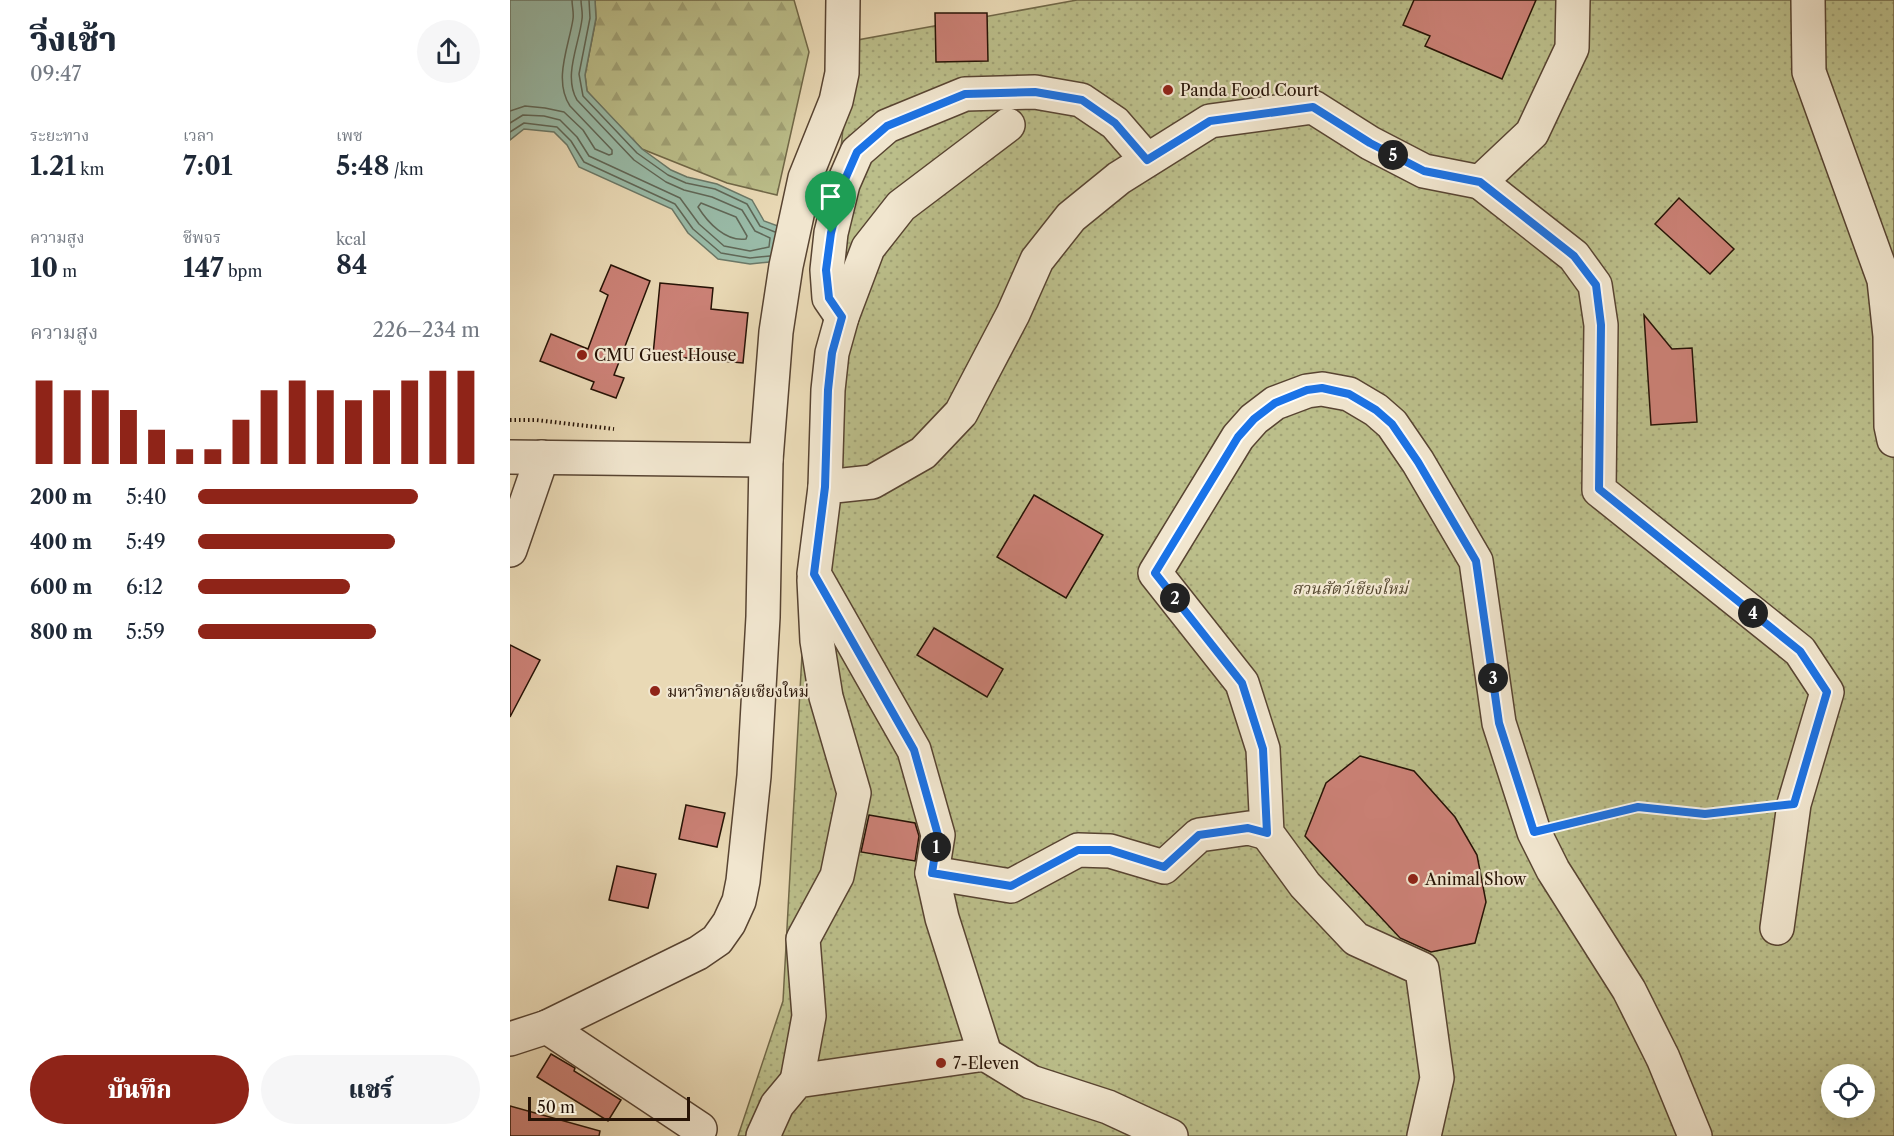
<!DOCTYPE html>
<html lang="th">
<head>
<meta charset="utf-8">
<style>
	body { margin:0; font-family:"Libre Caslon Text","Noto Serif Thai",serif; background:#f6f6f7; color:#1f2937; height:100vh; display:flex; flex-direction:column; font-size:22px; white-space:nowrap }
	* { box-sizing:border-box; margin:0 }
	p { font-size:20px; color:#747a83 }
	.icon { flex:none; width:33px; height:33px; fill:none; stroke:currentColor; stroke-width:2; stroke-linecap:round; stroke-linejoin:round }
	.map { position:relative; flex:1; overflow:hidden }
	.panel { display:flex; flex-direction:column; background:#fff; width:510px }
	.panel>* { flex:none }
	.tools { position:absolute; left:1311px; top:1064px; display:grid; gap:12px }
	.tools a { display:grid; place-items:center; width:54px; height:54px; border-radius:50%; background:#fff; box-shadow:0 6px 24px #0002; font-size:30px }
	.scale { position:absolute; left:18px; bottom:15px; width:162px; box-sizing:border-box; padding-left:6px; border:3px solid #271306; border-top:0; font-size:16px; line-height:21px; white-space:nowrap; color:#271306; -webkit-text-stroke:4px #f1e6cf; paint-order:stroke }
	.pin { position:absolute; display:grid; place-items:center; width:51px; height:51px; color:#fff; margin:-62px -26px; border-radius:50% 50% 50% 0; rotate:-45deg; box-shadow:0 0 6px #0007 }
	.pin .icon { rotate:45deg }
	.km { position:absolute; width:30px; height:30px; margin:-15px; border-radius:50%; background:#222; color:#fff; font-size:16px; line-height:30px; text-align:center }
	.round { display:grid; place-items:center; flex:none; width:63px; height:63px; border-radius:32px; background:#f6f6f7 }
	.summary { display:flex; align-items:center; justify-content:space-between; height:102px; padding:0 30px }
	h1 { font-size:33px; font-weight:800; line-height:45px }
	.figures { display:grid; grid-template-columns:repeat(3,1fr); gap:9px; height:102px; padding:6px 30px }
	.figures div { display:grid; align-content:center }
	.figures b { font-size:26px; font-weight:800 }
	.figures small { font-size:16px; font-weight:400 }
	.figures p { font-size:16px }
	.chart { height:168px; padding:12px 30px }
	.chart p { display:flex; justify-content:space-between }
	.chart svg { width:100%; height:108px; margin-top:6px; stroke:#8f2418; stroke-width:6 }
	.cta { display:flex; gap:12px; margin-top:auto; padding:12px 30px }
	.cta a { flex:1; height:69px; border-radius:36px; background:#8f2418; color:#fff; font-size:24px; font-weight:800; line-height:69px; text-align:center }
	.cta a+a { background:#f6f6f7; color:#1f2937 }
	ul { padding:0 30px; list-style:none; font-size:20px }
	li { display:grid; grid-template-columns:96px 72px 1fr; align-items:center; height:45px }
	li i { height:15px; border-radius:8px; background:#8f2418 }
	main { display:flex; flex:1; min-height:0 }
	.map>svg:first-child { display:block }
	.forest { fill:url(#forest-firs); stroke:#716848; stroke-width:1.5 }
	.park { fill:url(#park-dots); stroke:#716848; stroke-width:1.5; fill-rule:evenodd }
	.water { fill:#99bba8; stroke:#6b7867; stroke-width:1.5 }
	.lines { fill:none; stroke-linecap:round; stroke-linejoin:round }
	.shore { stroke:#606757; stroke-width:1.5 }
	.building { fill:#cb8176; stroke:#271306; stroke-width:1.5 }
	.minor-casing { stroke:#584432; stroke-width:36 }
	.path { stroke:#271306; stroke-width:4; stroke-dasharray:1.5 3; stroke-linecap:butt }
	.minor { stroke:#f1e6cf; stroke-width:33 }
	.route-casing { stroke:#fff; stroke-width:12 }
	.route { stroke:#1a73e8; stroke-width:8 }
	.poi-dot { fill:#8f2418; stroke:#f1e6cf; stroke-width:2 }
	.labels { text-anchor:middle; stroke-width:4.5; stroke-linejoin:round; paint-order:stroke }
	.poi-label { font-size:16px; fill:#271306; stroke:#f1e6cf; text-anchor:start }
	.park-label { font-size:16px; font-style:italic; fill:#53462e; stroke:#f1e6cf }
</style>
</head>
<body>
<main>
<section class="panel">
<div class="summary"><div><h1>วิ่งเช้า</h1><p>09:47</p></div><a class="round"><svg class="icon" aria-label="share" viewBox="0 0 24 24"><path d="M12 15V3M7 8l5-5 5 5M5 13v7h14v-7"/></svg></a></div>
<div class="figures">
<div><p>ระยะทาง</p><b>1.21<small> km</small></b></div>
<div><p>เวลา</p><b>7:01</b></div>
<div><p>เพซ</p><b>5:48<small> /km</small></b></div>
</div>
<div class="figures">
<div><p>ความสูง</p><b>10<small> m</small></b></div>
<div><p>ชีพจร</p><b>147<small> bpm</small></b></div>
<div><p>kcal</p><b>84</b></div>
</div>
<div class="chart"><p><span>ความสูง</span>226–234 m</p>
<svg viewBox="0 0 160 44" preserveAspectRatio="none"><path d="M5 44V10M15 44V14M25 44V14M35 44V22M45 44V30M55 44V38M65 44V38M75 44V26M85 44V14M95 44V10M105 44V14M115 44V18M125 44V14M135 44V10M145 44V6M155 44V6"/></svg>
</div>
<ul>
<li><b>200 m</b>5:40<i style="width:78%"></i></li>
<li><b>400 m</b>5:49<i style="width:70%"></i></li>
<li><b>600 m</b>6:12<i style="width:54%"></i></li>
<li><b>800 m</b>5:59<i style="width:63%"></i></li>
</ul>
<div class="cta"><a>บันทึก</a><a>แชร์</a></div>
</section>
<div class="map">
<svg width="1384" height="1136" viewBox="0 0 1384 1136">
	<defs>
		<pattern id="forest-firs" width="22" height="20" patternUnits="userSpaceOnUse" patternTransform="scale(1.5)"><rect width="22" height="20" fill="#bbbe8a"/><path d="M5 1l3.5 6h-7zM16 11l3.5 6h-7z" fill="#a1a276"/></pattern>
		<pattern id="park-dots" width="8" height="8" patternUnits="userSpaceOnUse" patternTransform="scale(1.5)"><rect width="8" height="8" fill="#bbbe8a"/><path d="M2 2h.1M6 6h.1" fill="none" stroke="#a1a276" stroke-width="1.8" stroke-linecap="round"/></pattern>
	</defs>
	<rect width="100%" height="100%" fill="#e9d9b5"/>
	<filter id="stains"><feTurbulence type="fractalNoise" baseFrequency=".00333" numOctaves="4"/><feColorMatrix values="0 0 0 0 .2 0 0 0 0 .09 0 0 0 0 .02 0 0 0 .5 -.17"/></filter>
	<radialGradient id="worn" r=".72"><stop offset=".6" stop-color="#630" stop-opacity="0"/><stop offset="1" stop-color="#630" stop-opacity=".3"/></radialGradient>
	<path class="forest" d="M 85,0 L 284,0 L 299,52 L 267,195 L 217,183 L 132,149 L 101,117 L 77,91 L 75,75 L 86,19 Z"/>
	<path class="park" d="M 567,0 L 1384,0 L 1384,1136 L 228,1136 L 273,1001 L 307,381 L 342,41 ZM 1322,1074 L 1354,1074 L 1354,1107 L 1322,1107 Z"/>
	<path class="water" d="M 0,0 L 85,0 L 86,18 L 75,75 L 77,91 L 132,149 L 161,170 L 177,177 L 207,184 L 242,200 L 254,221 L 276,229 L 270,261 L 240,264 L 208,259 L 178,233 L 162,209 L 69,167 L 57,145 L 44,132 L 14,129 L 0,140 Z"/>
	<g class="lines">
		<g class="shore">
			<path d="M 79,0 L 80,18 L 69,74 L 73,96 L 127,153 L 158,175 L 176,183 L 205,189 L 237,204 L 250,226 L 265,232"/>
			<path d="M 0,111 L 15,106 L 35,108 L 54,112 L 73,130 L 85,149 L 99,155 L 102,154 L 102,150 L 60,106 C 43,80 59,46 63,19 C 64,13 62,6 62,0"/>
			<path d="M 0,123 L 13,115 L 34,116 L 50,120 L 67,137 L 79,156 L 170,198 L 189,224 L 214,246 L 240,251 L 259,247 L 260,238 L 245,231 L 232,210 L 202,197 L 174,190 L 156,182 L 124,160 L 67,100 C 53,76 69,45 72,19 C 73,13 71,6 71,0"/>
			<path d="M 0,132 L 14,123 L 47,127 L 61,141 L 74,162 L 165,204 L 183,229 L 211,253 L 240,258 L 260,256"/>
			<path d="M 191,203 L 226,217 L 237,236 L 236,239 C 216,242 198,223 188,207 Z"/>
		</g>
	</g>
	<g class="building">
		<path d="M 904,0 L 1026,0 L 992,79 L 915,46 L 920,36 L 893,25 Z"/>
		<path d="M 425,13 L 477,13 L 478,61 L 426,62 Z"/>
		<path d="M 1169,198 L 1224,249 L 1200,274 L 1145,224 Z"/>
		<path d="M 101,265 L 140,281 L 104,375 L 114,378 L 106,398 L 81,389 L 84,382 L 30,361 L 41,334 L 78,349 L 98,295 L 90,291 Z"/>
		<path d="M 150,283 L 203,288 L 201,309 L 238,313 L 233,363 L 143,355 Z"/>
		<path d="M 1134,315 L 1162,349 L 1182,348 L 1187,422 L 1141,425 Z"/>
		<path d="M 524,495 L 593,535 L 556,598 L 487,557 Z"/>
		<path d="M 424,628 L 493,669 L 477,697 L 407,655 Z"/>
		<path d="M 0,645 L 30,660 L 0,717 Z"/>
		<path d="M 850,756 L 904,771 L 945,817 L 967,855 L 976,902 L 965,943 L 921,952 L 890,938 L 795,836 L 816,783 Z"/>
		<path d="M 176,805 L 215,813 L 207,847 L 169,839 Z"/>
		<path d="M 359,815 L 405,823 L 409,836 L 405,861 L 351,852 Z"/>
		<path d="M 107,866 L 146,874 L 138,908 L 99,900 Z"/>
		<path d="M 41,1054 L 65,1068 L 64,1071 L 111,1100 L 98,1121 L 27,1077 Z"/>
		<path d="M 0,1106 L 90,1131 L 89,1136 L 0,1136 Z"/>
	</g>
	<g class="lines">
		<g class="minor-casing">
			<g id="minor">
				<path d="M 1298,0 L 1299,72 L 1374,280 L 1380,336 L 1381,426 L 1384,440"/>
				<path d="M 970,182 L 1064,256 L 1085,285 L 1091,325 L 1089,490 L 1290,651 L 1317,692 L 1284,804 L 1267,928"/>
				<path d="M 332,317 L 319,298 L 317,270 L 321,233 L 333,184 L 347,152 L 377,126 L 455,94 L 525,92 L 571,100 L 605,123 L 637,160"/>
				<path d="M 0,457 L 256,460"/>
				<path d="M 315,487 L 318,390 L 322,353 L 332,317 L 358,248 L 391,206 L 498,125"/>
				<path d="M 0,550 L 32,457"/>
				<path d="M 422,873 L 501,886 L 568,850 L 600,851 L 654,867 L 689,835 L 739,828 L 757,833"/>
				<path d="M 37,1027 L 190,1129"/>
				<path d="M 0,1039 L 37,1027 L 188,953 L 207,940 L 219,923 L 229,901 L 233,881 L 244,776 L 253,617 L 256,460 L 266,332 L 276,266 L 295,178 L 326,101 L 332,73 L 333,0"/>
				<path d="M 475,1054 L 432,918 L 422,873 L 428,835 L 404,750 L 304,574 L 315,487 L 362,482 L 413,453 L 451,413 L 503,314 L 527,260 L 561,217 L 609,178 L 700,121 L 803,107 L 860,143 L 914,171 L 970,182 L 1022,133 L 1062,48 L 1063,0"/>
				<path d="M 287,1081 L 299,1016 L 293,939 L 327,876 L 344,793 L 316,697 L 307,641 L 304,580"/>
				<path d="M 253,1136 L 267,1105 L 287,1081 L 475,1054 L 521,1082 L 598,1107 L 661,1136"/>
				<path d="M 914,1136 L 927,1078 L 912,969 L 846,939 L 795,885 L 757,833 L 753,749 L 732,683 L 645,573 L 728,437 L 744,419 L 765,403 L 797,391 L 812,389 L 839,394 L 866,410 L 882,424 L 908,462 L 966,561 L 989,723 L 1024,832 L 1043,870 L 1119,990 L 1153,1058 L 1185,1136"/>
			</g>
		</g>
		<g class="path">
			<path d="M 0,420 L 26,420 L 104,429"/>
			<path d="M 1049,826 L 1128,807 L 1195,814 L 1257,807"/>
		</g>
		<use href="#minor" class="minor"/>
	</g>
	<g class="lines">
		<g class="route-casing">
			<path id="route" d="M 525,92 L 572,100 L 605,123 L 637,160 L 700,121 L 803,107 L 860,143 L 914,171 L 970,182 L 1064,256 L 1086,285 L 1091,325 L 1089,489 L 1290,651 L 1317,692 L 1284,804 L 1195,814 L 1128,807 L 1024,832 L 989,723 L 966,561 L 908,462 L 882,424 L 866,410 L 839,394 L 812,388 L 797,390 L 765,403 L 744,419 L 728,437 L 645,573 L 732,683 L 753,749 L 757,833 L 738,828 L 689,835 L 654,867 L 600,850 L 568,850 L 501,886 L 422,873 L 428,835 L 404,750 L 304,574 L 315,487 L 318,390 L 322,353 L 332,317 L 319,298 L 316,270 L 321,233 L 333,184 L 347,152 L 377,126 L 455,94 Z"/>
		</g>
		<use href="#route" class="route"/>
	</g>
	<g class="poi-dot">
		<circle cx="658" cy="90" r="6"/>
		<circle cx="72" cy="355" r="6"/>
		<circle cx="145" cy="691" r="6"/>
		<circle cx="903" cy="879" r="6"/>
		<circle cx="431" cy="1063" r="6"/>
	</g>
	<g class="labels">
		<g class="poi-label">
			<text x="670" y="96">Panda Food Court</text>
			<text x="84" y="361">CMU Guest House</text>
			<text x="157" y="697">มหาวิทยาลัยเชียงใหม่</text>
			<text x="915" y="885">Animal Show</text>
			<text x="443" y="1069">7-Eleven</text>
		</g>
		<g class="park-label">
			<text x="840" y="594">สวนสัตว์เชียงใหม่</text>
		</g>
	</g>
	<rect width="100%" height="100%" filter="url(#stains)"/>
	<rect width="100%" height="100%" fill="url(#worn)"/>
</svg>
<div class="tools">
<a><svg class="icon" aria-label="locate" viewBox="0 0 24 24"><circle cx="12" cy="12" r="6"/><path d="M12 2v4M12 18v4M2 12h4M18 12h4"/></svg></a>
</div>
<div class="scale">50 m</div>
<div class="pin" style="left:321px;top:233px;background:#1e9e55"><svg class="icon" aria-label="arrive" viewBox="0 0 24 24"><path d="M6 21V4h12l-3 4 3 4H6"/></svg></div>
<b class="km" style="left:426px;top:847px">1</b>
<b class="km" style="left:665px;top:598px">2</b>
<b class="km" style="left:983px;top:678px">3</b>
<b class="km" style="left:1243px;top:613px">4</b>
<b class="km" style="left:883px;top:155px">5</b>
</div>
</main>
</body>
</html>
